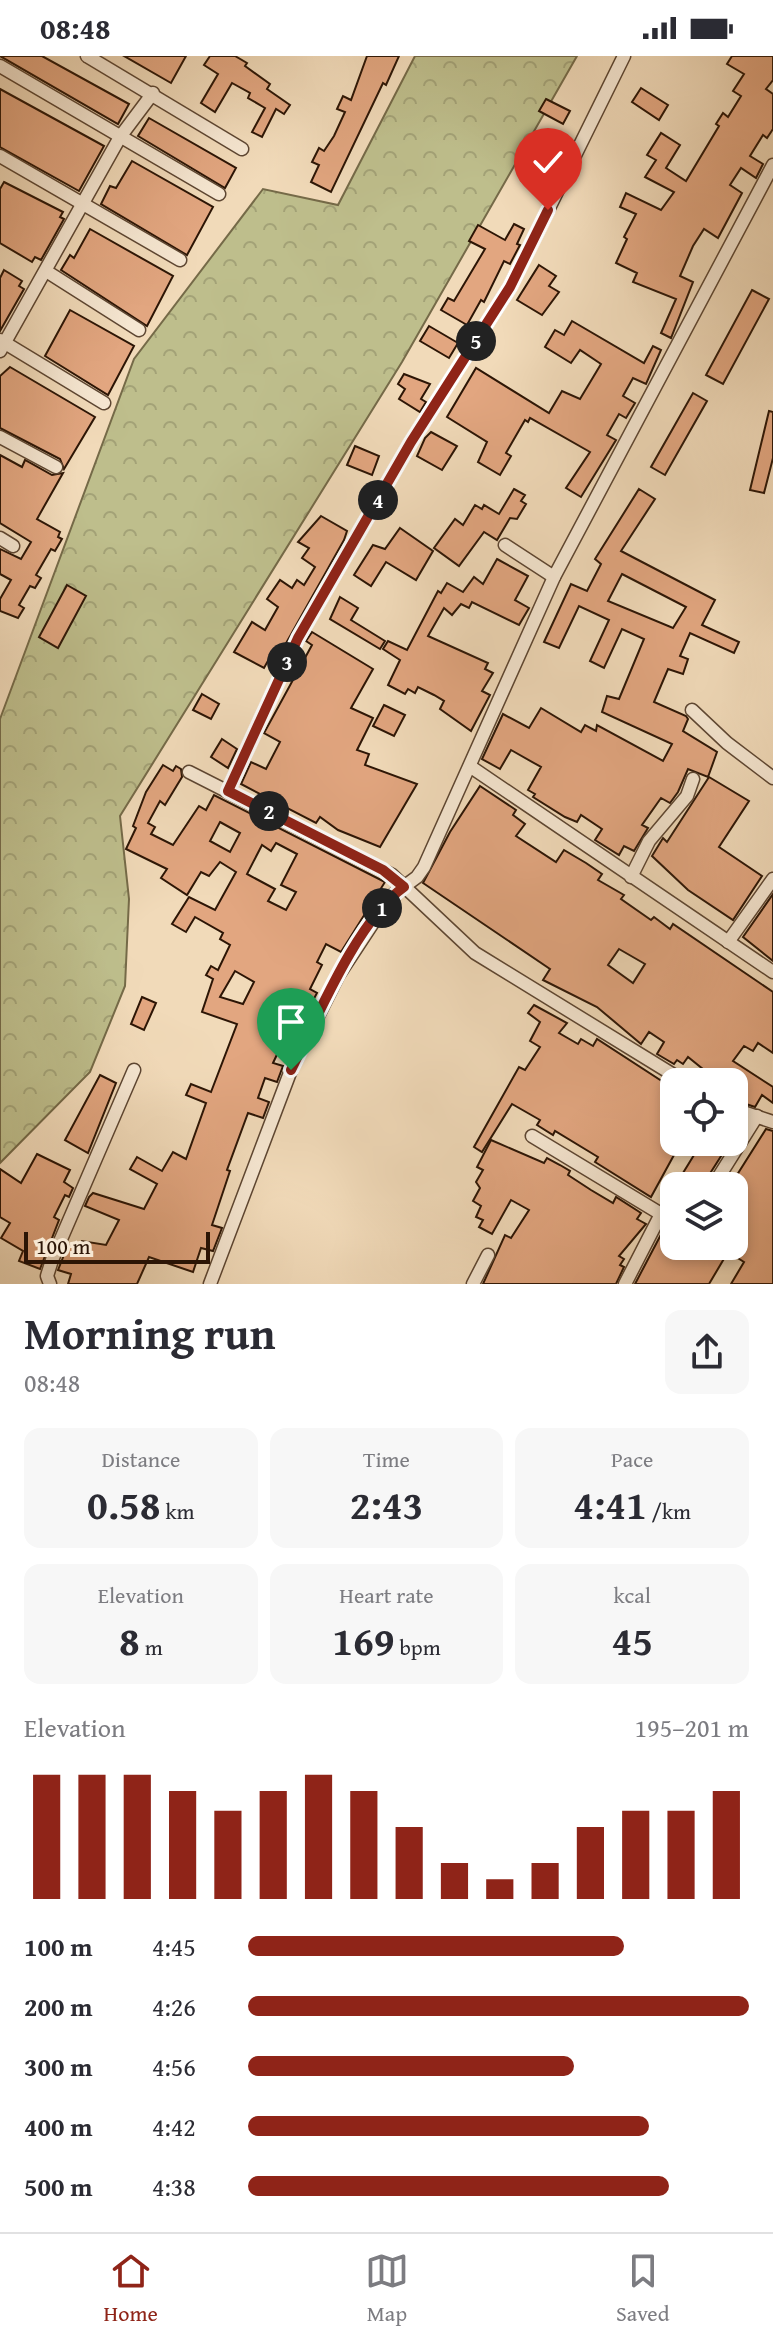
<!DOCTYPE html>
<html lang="en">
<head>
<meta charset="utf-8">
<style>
	body { margin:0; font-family:"Gentium Book Plus",serif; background:#f7f7f7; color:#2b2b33; height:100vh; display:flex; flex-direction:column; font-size:30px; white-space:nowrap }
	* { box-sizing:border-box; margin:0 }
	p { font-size:26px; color:#7c7c81 }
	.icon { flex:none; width:44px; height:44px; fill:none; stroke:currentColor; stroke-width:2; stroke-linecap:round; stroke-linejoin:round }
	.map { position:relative; height:1228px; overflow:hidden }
	.drawer { display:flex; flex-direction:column; background:#fff; flex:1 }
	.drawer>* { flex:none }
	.buttons { position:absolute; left:660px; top:1012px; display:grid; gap:16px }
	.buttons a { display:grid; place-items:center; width:88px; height:88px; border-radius:16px; background:#fff; box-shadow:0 4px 12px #0003; font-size:40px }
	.scale { position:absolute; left:24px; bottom:20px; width:186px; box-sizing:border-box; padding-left:8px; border:4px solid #2c1505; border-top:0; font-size:22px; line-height:28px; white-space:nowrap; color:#2c1505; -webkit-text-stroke:6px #f6e7d2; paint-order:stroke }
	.pin { position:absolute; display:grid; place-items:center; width:68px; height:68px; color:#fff; margin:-82px -34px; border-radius:50% 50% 50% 0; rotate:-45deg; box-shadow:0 0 8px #0007 }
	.pin .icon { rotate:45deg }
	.km { position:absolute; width:40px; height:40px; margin:-20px; border-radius:50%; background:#222; color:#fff; font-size:22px; line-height:40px; text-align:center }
	.round { display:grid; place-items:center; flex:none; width:84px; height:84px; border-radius:16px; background:#f7f7f7 }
	.summary { display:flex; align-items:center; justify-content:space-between; height:136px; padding:0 24px }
	h1 { font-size:44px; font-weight:600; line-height:60px }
	.figures { display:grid; grid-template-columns:repeat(3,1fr); gap:12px; height:136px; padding:8px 24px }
	.figures div { display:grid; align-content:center; border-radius:16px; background:#f7f7f7; text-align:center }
	.figures b { font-size:40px; font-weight:600 }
	.figures small { font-size:22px; font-weight:400 }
	.figures p { font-size:22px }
	.chart { height:224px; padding:16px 24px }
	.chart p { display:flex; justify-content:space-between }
	.chart svg { width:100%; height:144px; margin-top:8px; stroke:#8f2418; stroke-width:6 }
	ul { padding:0 24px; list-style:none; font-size:26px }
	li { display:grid; grid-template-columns:128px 96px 1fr; align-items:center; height:60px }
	li i { height:20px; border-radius:10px; background:#8f2418 }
	.status { display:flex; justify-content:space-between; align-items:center; height:56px; padding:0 40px; background:#fff; direction:ltr }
	.status svg { height:22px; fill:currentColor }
	.menu { display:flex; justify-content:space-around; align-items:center; height:112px; border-top:2px solid #e1e1e2; background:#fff; font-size:22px; color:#7c7c81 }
	.menu a { display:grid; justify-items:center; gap:4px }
	.menu .on { color:#8f2418 }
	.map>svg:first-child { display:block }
	.forest { fill:url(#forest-crowns); stroke:#756a48; stroke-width:2 }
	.building { fill:#e2a680; stroke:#2c1505; stroke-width:2; fill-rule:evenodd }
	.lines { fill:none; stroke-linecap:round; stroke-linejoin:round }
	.minor-casing { stroke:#5d4632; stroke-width:15 }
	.minor { stroke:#f6e7d2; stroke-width:12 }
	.route-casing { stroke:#fff; stroke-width:16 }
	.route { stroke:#8f2418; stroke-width:10 }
</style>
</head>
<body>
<div class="status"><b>08:48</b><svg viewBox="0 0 49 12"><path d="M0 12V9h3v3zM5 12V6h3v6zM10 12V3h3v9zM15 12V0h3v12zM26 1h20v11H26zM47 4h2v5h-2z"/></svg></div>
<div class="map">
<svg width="773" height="1228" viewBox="0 0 773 1228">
	<defs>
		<pattern id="forest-crowns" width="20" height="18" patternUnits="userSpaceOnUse" patternTransform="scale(2)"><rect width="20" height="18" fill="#bebe8c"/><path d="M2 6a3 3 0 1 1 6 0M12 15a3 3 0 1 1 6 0" fill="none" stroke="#a3a277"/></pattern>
	</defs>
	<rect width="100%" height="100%" fill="#f1dab9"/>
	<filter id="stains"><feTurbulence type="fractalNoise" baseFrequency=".0025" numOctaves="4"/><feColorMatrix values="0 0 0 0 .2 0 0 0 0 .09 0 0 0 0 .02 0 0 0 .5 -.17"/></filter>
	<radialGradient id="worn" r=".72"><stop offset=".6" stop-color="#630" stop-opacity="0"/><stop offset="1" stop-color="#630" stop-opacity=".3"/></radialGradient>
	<path class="forest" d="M 415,0 L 577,0 L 402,306 L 120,760 L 129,843 L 125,930 L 90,1016 L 0,1107 L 0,663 L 134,303 L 263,133 L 338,149 Z"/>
	<g class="building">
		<path d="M 0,0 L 42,0 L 129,48 L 118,68 Z"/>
		<path d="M 124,0 L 186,0 L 171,27 Z"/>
		<path d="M 210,0 L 235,0 L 247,7 L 245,10 L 270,28 L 267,33 L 290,49 L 284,58 L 276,53 L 262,81 L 252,76 L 265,52 L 248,42 L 250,37 L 232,27 L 215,56 L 201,47 L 218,18 L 204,9 Z"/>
		<path d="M 367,0 L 399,0 L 386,29 L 383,27 L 331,136 L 311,126 L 319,109 L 312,106 L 319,92 L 324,95 L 334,80 L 345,56 L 337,53 L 343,40 L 351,44 Z"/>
		<path d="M 732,0 L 773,0 L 773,24 L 766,33 L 773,38 L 773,73 L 767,82 L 763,79 L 750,100 L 763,108 L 756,122 L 741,112 L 730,129 L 742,137 L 718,182 L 704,173 L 693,190 L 680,220 L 693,226 L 671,282 L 661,277 L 676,243 L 633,226 L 637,217 L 616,207 L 627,183 L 624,181 L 636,158 L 620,151 L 626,137 L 661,154 L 674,136 L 645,121 L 656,104 L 647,99 L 661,77 L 680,89 L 666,112 L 686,125 L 719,70 L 716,68 L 723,57 L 728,61 L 741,40 L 733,35 L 744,18 L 727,8 Z"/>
		<path d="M 641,32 L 668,49 L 659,64 L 632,46 Z"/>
		<path d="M 0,33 L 104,90 L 79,135 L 0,91 Z"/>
		<path d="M 546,43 L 570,55 L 563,68 L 539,55 Z"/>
		<path d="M 149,62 L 236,112 L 225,132 L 138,80 Z"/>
		<path d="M 538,92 L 560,107 L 548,124 L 537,117 L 531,129 L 522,125 Z"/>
		<path d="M 132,105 L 213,151 L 187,199 L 101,148 L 110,130 L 116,132 Z"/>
		<path d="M 4,126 L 63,156 L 60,161 L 64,163 L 41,204 L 35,201 L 32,206 L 0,187 L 0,133 Z"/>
		<path d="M 514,168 L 524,173 L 517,188 L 520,189 L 510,208 L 504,205 L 484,246 L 481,244 L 467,269 L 441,254 L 448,242 L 454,245 L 485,193 L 469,185 L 478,169 L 505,184 Z"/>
		<path d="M 90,173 L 173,220 L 147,270 L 61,214 L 70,199 L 74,202 Z"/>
		<path d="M 539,209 L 556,220 L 549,230 L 559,236 L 542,259 L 517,244 Z"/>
		<path d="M 4,214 L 22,225 L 19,230 L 24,233 L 0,275 L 0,222 Z"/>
		<path d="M 752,234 L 769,243 L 723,328 L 706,319 Z"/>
		<path d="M 70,254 L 134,290 L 108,339 L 45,300 Z"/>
		<path d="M 572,265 L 644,307 L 653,290 L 661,294 L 646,328 L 633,322 L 623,340 L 635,347 L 626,362 L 619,358 L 607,379 L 616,384 L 581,441 L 566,432 L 590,396 L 530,362 L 528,366 L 525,364 L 506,397 L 511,400 L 500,419 L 478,406 L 487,386 L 447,361 L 476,312 L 549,357 L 562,335 L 580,343 L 601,308 L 580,294 L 571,307 L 545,291 L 555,274 L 564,279 Z"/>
		<path d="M 429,270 L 458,287 L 449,302 L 420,285 Z"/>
		<path d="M 10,311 L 95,361 L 64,413 L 60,403 L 0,372 L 0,320 Z"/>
		<path d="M 404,318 L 430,328 L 421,343 L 426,346 L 420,356 L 399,343 L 405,333 L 398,328 Z"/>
		<path d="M 693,337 L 707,345 L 665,419 L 651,411 Z"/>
		<path d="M 769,355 L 773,356 L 773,402 L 764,437 L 750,434 Z"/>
		<path d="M 431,376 L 457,390 L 442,414 L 417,400 L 425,382 Z"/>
		<path d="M 355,390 L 379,400 L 372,419 L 347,409 Z"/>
		<path d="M 0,399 L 22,411 L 25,404 L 52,419 L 63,417 L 37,463 L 60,476 L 58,481 L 62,483 L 55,495 L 51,493 L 36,519 L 41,522 L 35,532 L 30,530 L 19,549 L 24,552 L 18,562 L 0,555 L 0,543 L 11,524 L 0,518 L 0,493 L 21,503 L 31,486 L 0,467 Z"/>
		<path d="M 514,433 L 525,439 L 521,445 L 526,448 L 517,463 L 510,462 L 497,484 L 484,476 L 459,510 L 434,492 L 455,463 L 463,469 L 475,449 L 482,453 L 484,449 L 499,458 Z"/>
		<path d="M 639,433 L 655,443 L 621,495 L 715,544 L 702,569 L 739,586 L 734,597 L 690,577 L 680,600 L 688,603 L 683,618 L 668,613 L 654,646 L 686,660 L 688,663 L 683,675 L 717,696 L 708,721 L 688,713 L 678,736 L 670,747 L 661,742 L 642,769 L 648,772 L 634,795 L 624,790 L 619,799 L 595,784 L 602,773 L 581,759 L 577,766 L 565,761 L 533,741 L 535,738 L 528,734 L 541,711 L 511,694 L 500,713 L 482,703 L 503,658 L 529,672 L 541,652 L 581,676 L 585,669 L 596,675 L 597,669 L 663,705 L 672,688 L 602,656 L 607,640 L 619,643 L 644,583 L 622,573 L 604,612 L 590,605 L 609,564 L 579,550 L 559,592 L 544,586 L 571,528 L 587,535 L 601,508 L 595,503 ZM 622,518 L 686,551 L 673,572 L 608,545 Z"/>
		<path d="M 321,460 L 347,475 L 344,484 L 280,598 L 274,594 L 264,612 L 234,596 L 252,566 L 265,574 L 278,551 L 267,543 L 280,524 L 292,532 L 297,524 L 304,529 L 315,511 L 302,502 L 309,492 L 298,486 Z"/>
		<path d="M 400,472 L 433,495 L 416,524 L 386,506 L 371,530 L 354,519 L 373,489 L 385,493 Z"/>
		<path d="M 497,503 L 528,520 L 515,544 L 529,552 L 519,569 L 472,546 L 469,552 L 461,548 L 452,559 L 444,552 L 428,580 L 488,607 L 485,613 L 493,617 L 482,635 L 490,639 L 471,675 L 440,653 L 444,645 L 434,639 L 418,631 L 415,637 L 408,633 L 405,638 L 388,629 L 400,604 L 383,593 L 388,585 L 407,594 L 438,535 L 441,537 L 447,527 L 463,536 L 474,521 L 483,528 Z"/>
		<path d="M 67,529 L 86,540 L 58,592 L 39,581 Z"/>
		<path d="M 340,541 L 358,552 L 351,564 L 385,585 L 380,593 L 330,563 Z"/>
		<path d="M 312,576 L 373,613 L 351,652 L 373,662 L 357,694 L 369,698 L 365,709 L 417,728 L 380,791 L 338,774 L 320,761 L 316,767 L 241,728 L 251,706 L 266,713 L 280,686 L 264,677 L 312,589 L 306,585 Z"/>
		<path d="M 202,638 L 219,648 L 211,663 L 193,654 Z"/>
		<path d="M 384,649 L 405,659 L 394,680 L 373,670 Z"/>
		<path d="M 222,683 L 237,693 L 228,712 L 211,701 Z"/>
		<path d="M 163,709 L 173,715 L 176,710 L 181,713 L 182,721 L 165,749 L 160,745 L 148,767 L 155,771 L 151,778 L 173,789 L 199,750 L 206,754 L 214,739 L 385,826 L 341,896 L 326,888 L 317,906 L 322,909 L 310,933 L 317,937 L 307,956 L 299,952 L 273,1007 L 283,1010 L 277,1026 L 265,1022 L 258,1042 L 269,1046 L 263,1062 L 248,1057 L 227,1114 L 230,1115 L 212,1169 L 222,1172 L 213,1195 L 201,1192 L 193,1216 L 149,1201 L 137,1228 L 68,1228 L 71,1218 L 58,1214 L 68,1189 L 79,1193 L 82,1185 L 106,1189 L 119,1164 L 85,1150 L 89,1141 L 93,1137 L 144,1153 L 157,1128 L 130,1113 L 137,1101 L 162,1115 L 173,1096 L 186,1103 L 206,1047 L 186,1039 L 191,1028 L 211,1036 L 237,968 L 202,956 L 213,923 L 206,919 L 211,910 L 218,914 L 230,889 L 220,883 L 223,877 L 195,861 L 186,876 L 172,868 L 189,841 L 215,854 L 236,816 L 220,806 L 209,820 L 201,816 L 187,839 L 161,822 L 167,813 L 126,793 L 136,772 L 133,770 L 146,736 ZM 220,766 L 240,777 L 230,796 L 210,785 ZM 276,787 L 297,798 L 281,829 L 296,836 L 286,854 L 268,845 L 275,833 L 247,818 L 262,789 L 271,795 ZM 235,915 L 254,926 L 243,948 L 220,941 Z"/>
		<path d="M 709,721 L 749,745 L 719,791 L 762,820 L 733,864 L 688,834 L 652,800 L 663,782 L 667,786 Z"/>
		<path d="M 480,730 L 516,754 L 513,759 L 525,768 L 516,780 L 556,806 L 564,794 L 586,807 L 602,818 L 598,824 L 624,839 L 621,843 L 651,864 L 654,861 L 670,873 L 673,868 L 773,936 L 773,997 L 758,987 L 753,995 L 744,990 L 733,1005 L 773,1031 L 773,1047 L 762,1039 L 755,1051 L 734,1044 L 734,1026 L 719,1026 L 688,1001 L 683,1008 L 677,1004 L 674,1008 L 657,998 L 664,986 L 649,976 L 641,988 L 597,951 L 543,924 L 550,913 L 423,827 L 450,776 ZM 619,893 L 645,908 L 633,927 L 608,909 Z"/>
		<path d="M 773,838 L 773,905 L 743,881 Z"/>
		<path d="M 142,941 L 156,947 L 144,974 L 131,968 Z"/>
		<path d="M 534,949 L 567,967 L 559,977 L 578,988 L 581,983 L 593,990 L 597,983 L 674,1033 L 674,1086 L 680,1088 L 651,1141 L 595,1106 L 598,1101 L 555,1075 L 553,1079 L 537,1069 L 540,1064 L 512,1048 L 482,1096 L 474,1091 L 519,1011 L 525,1014 L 540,991 L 530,985 L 540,966 L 528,957 Z"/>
		<path d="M 100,1019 L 116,1027 L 88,1097 L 65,1084 Z"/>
		<path d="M 766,1073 L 773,1075 L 773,1228 L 731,1228 L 744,1206 L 728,1196 L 709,1228 L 635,1228 L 666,1169 L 674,1171 L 674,1190 L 734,1190 L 734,1130 L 730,1130 Z"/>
		<path d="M 491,1084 L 544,1107 L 547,1102 L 560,1109 L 570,1115 L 568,1119 L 591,1134 L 613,1147 L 616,1141 L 641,1157 L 637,1163 L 646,1168 L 619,1200 L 624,1203 L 620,1209 L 624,1211 L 616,1228 L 483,1228 L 505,1179 L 511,1182 L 529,1154 L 511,1144 L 492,1178 L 479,1171 L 483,1164 L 476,1161 L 481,1150 L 473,1145 L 480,1132 L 476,1126 L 483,1114 L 477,1111 Z"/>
		<path d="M 702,1086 L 730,1086 L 702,1130 L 675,1130 Z"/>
		<path d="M 37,1098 L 70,1114 L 64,1126 L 73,1132 L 69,1141 L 65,1139 L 54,1161 L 59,1164 L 40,1213 L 19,1205 L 23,1195 L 1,1182 L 10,1167 L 0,1161 L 0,1113 L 21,1127 Z"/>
	</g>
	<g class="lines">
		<g class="minor-casing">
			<g id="minor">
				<path d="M 87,0 L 242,93"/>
				<path d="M 0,10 L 219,138"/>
				<path d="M 0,100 L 180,204"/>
				<path d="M 46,215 L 139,274"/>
				<path d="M 0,284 L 104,347"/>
				<path d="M 0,295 L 120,81 L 153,37"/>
				<path d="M 0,381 L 56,411"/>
				<path d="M 0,482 L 13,490"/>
				<path d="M 505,489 L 554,521"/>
				<path d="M 692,654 L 727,687 L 773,722"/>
				<path d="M 471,711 L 773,916"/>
				<path d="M 189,716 L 392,819 L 475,897 L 685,1026"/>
				<path d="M 228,735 L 298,582 L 411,386 L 510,231 L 624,0"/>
				<path d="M 631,821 L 649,785 L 687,740 L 693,723"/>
				<path d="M 728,886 L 773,823"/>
				<path d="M 734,1053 L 773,1066"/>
				<path d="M 532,1080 L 661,1158 L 674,1162"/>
				<path d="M 713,1130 L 757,1060"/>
				<path d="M 50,1228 L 47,1220 L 52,1204 L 134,1014"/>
				<path d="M 210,1228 L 291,1014 L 338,920 L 390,841 L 417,821 L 424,811 L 554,521 L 773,109"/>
				<path d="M 473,1228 L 488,1199"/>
				<path d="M 625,1228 L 661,1158"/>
			</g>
		</g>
		<use href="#minor" class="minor"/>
	</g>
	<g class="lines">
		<g class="route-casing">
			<path id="route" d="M 291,1014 C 317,962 358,863 404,831 L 383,814 L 228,735 L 298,582 L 411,386 L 510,231 L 548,154"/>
		</g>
		<use href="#route" class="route"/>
	</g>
	<rect width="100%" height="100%" filter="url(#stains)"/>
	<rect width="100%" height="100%" fill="url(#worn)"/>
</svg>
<div class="buttons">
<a><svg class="icon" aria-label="locate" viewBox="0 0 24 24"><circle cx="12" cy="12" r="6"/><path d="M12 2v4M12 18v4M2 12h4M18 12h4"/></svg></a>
<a><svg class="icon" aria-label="layers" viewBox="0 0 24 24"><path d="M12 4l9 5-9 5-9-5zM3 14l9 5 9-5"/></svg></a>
</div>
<div class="scale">100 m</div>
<div class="pin" style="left:291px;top:1014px;background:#1e9e55"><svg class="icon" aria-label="arrive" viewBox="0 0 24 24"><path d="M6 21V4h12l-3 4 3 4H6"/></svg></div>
<div class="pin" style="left:548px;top:154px;background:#d93025"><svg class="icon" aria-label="check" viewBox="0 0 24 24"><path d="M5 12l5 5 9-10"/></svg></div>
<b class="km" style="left:382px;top:852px">1</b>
<b class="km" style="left:269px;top:755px">2</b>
<b class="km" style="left:287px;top:606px">3</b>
<b class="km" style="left:378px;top:444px">4</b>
<b class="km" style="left:476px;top:285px">5</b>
</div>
<section class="drawer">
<div class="summary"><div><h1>Morning run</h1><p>08:48</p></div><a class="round"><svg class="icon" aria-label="share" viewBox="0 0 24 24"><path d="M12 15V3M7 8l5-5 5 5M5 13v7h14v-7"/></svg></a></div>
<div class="figures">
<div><p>Distance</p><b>0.58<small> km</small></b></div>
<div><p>Time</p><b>2:43</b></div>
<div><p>Pace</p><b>4:41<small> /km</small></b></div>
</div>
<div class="figures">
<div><p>Elevation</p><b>8<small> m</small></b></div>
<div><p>Heart rate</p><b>169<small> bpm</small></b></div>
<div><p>kcal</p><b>45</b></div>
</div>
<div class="chart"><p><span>Elevation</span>195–201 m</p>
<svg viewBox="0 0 160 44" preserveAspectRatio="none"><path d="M5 44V6M15 44V6M25 44V6M35 44V11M45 44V17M55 44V11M65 44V6M75 44V11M85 44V22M95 44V33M105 44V38M115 44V33M125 44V22M135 44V17M145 44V17M155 44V11"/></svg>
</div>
<ul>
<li><b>100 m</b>4:45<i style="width:75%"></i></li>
<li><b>200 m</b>4:26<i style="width:100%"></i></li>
<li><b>300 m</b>4:56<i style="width:65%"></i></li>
<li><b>400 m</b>4:42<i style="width:80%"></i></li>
<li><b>500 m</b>4:38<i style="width:84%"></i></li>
</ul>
</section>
<nav class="menu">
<a class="on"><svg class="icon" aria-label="home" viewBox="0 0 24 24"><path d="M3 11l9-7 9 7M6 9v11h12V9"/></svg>Home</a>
<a><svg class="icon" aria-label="map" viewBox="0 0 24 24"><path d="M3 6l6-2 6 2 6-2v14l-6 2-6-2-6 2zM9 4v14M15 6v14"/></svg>Map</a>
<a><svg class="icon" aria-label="saved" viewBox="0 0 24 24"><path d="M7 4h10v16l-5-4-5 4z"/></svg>Saved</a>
</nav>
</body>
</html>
